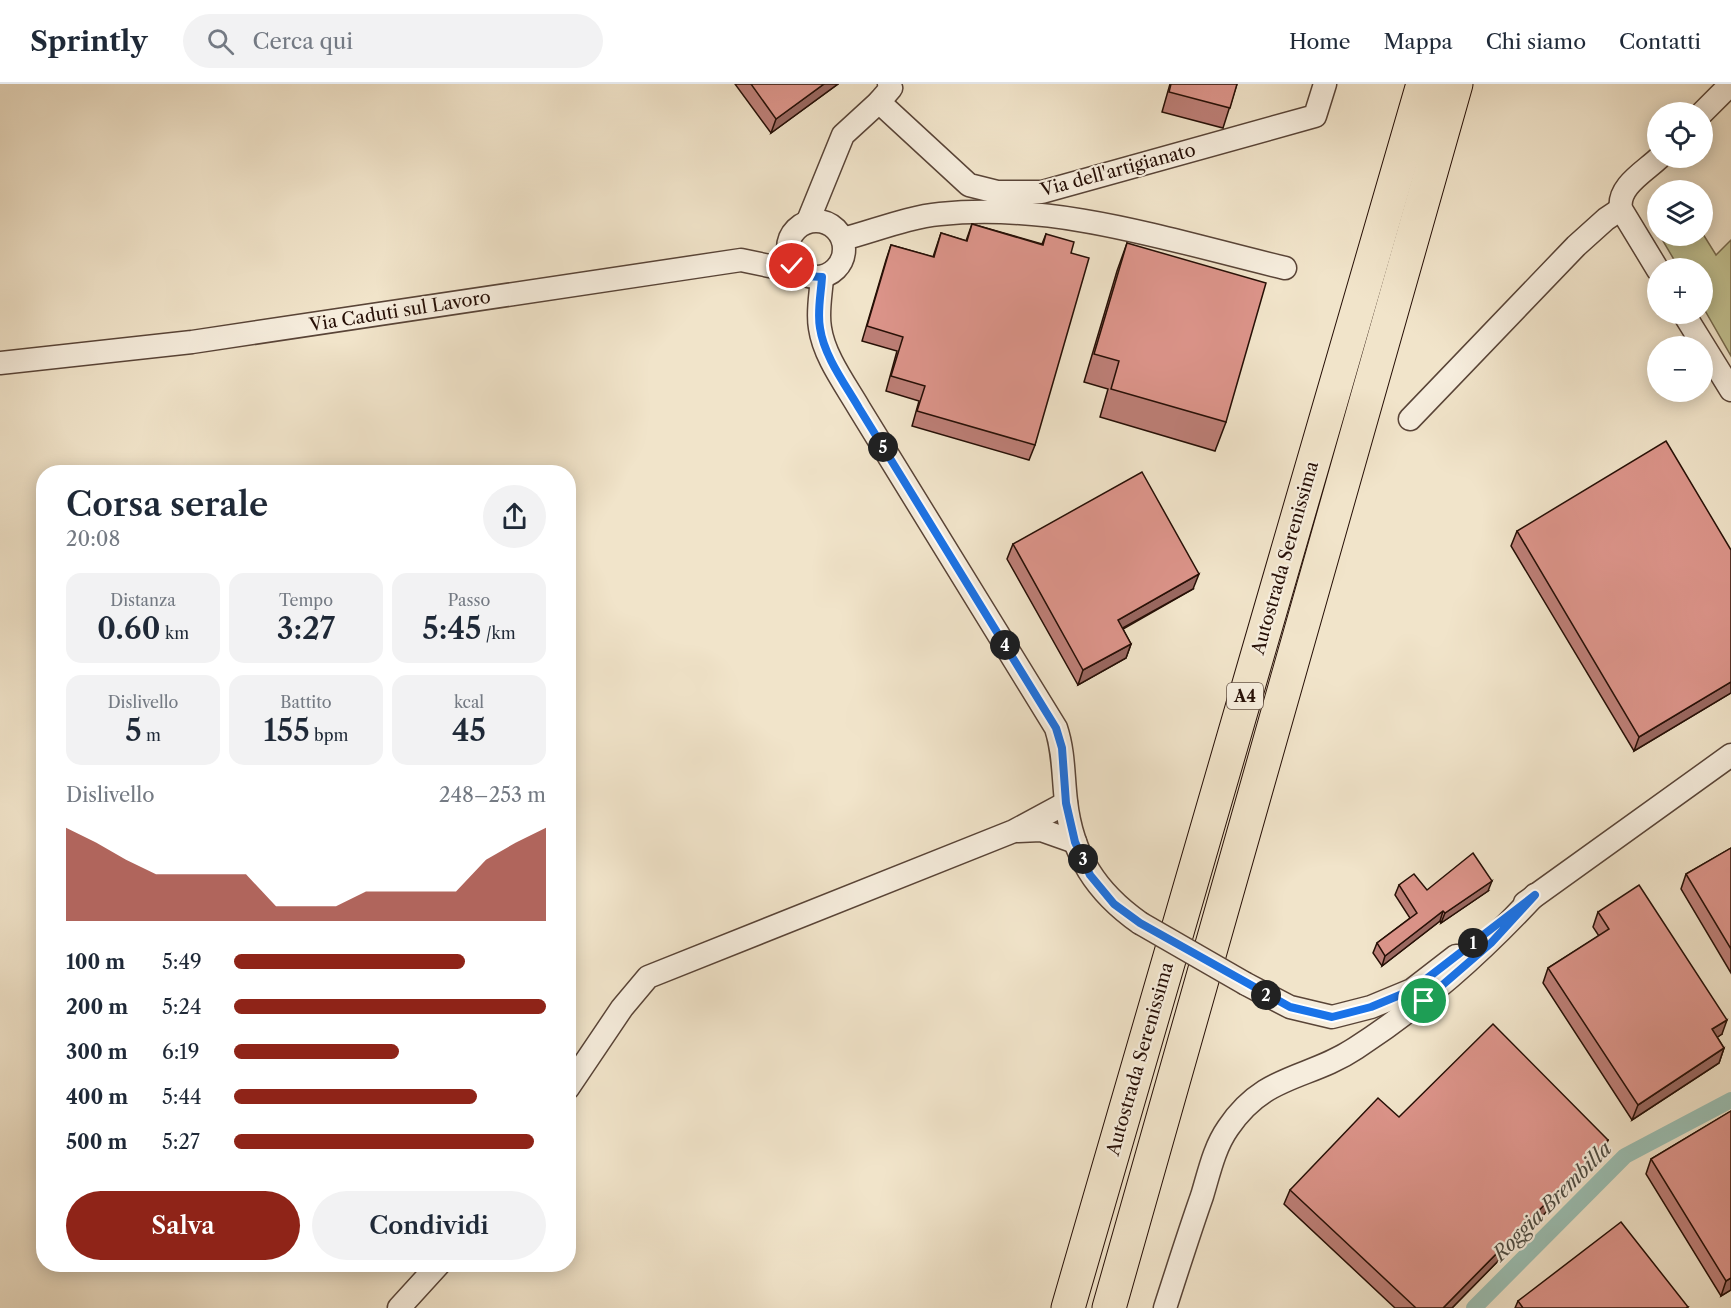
<!DOCTYPE html>
<html lang="it">
<head>
<meta charset="utf-8">
<style>
	body { margin:0; font-family:"Libre Caslon Text",serif; background:#f2f2f3; color:#1f2937; height:100vh; display:flex; flex-direction:column; font-size:22px; white-space:nowrap }
	* { box-sizing:border-box; margin:0 }
	p { font-size:20px; color:#747a83 }
	.icon { flex:none; width:33px; height:33px; fill:none; stroke:currentColor; stroke-width:2; stroke-linecap:round; stroke-linejoin:round }
	.map { position:relative; flex:1; overflow:hidden }
	.sheet { position:absolute; left:36px; top:381px; width:540px; height:807px; display:flex; flex-direction:column; background:#fff; border-radius:24px; box-shadow:0 3px 15px #0003 }
	.sheet>* { flex:none }
	.tools { position:absolute; left:1647px; top:18px; display:grid; gap:12px }
	.tools a { display:grid; place-items:center; width:66px; height:66px; border-radius:50%; background:#fff; box-shadow:0 3px 15px #0003; font-size:30px }
	.pin { position:absolute; display:grid; place-items:center; width:51px; height:51px; color:#fff; margin:-26px; border:3px solid #fff; border-radius:50%; box-shadow:0 2px 6px #0007 }
	.km { position:absolute; width:30px; height:30px; margin:-15px; border-radius:50%; background:#222; color:#fff; font-size:16px; line-height:30px; text-align:center }
	.round { display:grid; place-items:center; flex:none; width:63px; height:63px; border-radius:32px; background:#f2f2f3 }
	.head { display:flex; align-items:center; justify-content:space-between; height:102px; padding:0 30px }
	h1 { font-size:33px; font-weight:600; line-height:45px }
	.metrics { display:grid; grid-template-columns:repeat(3,1fr); gap:9px; height:102px; padding:6px 30px }
	.metrics div { display:grid; align-content:center; border-radius:15px; background:#f2f2f3; text-align:center }
	.metrics b { font-size:30px; font-weight:600 }
	.metrics small { font-size:16px; font-weight:400 }
	.metrics p { font-size:16px }
	.chart { height:168px; padding:12px 30px }
	.chart p { display:flex; justify-content:space-between }
	.chart svg { width:100%; height:108px; margin-top:6px; fill:#8f2418; opacity:.7 }
	.cta { display:flex; gap:12px; margin-top:auto; padding:12px 30px }
	.cta a { flex:1; height:69px; border-radius:36px; background:#8f2418; color:#fff; font-size:24px; font-weight:600; line-height:69px; text-align:center }
	.cta a+a { background:#f2f2f3; color:#1f2937 }
	ul { padding:0 30px; list-style:none; font-size:20px }
	li { display:grid; grid-template-columns:96px 72px 1fr; align-items:center; height:45px }
	li i { height:15px; border-radius:8px; background:#8f2418 }
	header { display:flex; align-items:center; gap:36px; box-sizing:border-box; height:84px; padding:0 30px; background:#fff; border-bottom:2px solid #e0e1e3 }
	header strong { font-size:28px }
	nav { display:flex; gap:33px; margin-inline-start:auto; font-size:21px }
	.search { width:420px; height:54px; background:#f2f2f3; display:flex; align-items:center; gap:15px; box-sizing:border-box; padding:0 21px; border-radius:33px; color:#747a83; font-size:22px }
	.map>svg:first-child { display:block }
	.green { fill:#c2c292; stroke:#74684c; stroke-width:1.5 }
	.lines { fill:none; stroke-linecap:round; stroke-linejoin:round }
	.canal { stroke:#9bbfb3; stroke-width:16 }
	.minor-casing { stroke:#594437; stroke-width:25 }
	.highway-casing { stroke:#260f06; stroke-width:35 }
	.minor { stroke:#f6eddd; stroke-width:22 }
	.highway { stroke:#f1e4ca; stroke-width:33 }
	.minor-bridge-casing { stroke:#594437; stroke-width:25; stroke-linecap:butt }
	.minor-bridge { stroke:#f6eddd; stroke-width:22 }
	.wall { fill:#bd7f77; stroke:#260f06; stroke-width:1.5 }
	.shaded-wall { fill:#9a6861; stroke:#260f06; stroke-width:1.5 }
	.building { fill:#dc948a; stroke:#260f06; stroke-width:1.5 }
	.route-casing { stroke:#fff; stroke-width:12 }
	.route { stroke:#1a73e8; stroke-width:8 }
	.labels { text-anchor:middle; stroke-width:4.5; stroke-linejoin:round; paint-order:stroke }
	.shield { fill:#f6eddd; stroke:#645246; stroke-width:1.5 }
	.shield-label { font-size:16px; font-weight:bold; fill:#260f06 }
	.street-label { font-size:18px; fill:#260f06; stroke:#f6eddd }
	.water-label { font-size:20px; font-style:italic; fill:#4f4d43; stroke:#f6eddd }
</style>
</head>
<body>
<header>
<strong>Sprintly</strong>
<div class="search"><svg class="icon" aria-label="search" viewBox="0 0 24 24"><circle cx="10" cy="10" r="6"/><path d="M15 15l6 6"/></svg>Cerca qui</div>
<nav><a>Home</a><a>Mappa</a><a>Chi siamo</a><a>Contatti</a></nav>
</header>
<div class="map">
<svg width="1731" height="1224" viewBox="0 0 1731 1224">
	<rect width="100%" height="100%" fill="#f1e4ca"/>
	<filter id="stains"><feTurbulence type="fractalNoise" baseFrequency=".00333" numOctaves="4"/><feColorMatrix values="0 0 0 0 .2 0 0 0 0 .09 0 0 0 0 .02 0 0 0 .5 -.17"/></filter>
	<radialGradient id="worn" r=".72"><stop offset=".6" stop-color="#630" stop-opacity="0"/><stop offset="1" stop-color="#630" stop-opacity=".3"/></radialGradient>
	<path class="green" d="M 1703,150 L 1716,171 L 1731,156 L 1731,272 L 1703,223 L 1702,184 L 1679,184 L 1660,152 Z"/>
	<g class="lines">
		<path class="canal" d="M 1474,1224 L 1625,1072 L 1731,1016"/>
		<g class="minor-casing">
			<g id="minor">
				<path d="M 879,18 L 969,101 L 997,108 L 1042,108 L 1315,32 L 1325,0"/>
				<path d="M 1702,29 L 1731,0"/>
				<circle cx="816" cy="165" r="28"/>
				<path d="M 808,137 L 843,51 L 879,18 L 891,4 L 889,0"/>
				<path d="M 843,155 C 874,147 908,133 940,130 C 1057,118 1172,157 1285,184"/>
				<path d="M 1658,186 L 1621,125 C 1617,103 1644,88 1659,74"/>
				<path d="M 822,193 C 821,210 817,228 820,244 C 824,272 845,300 859,324 L 1056,644 C 1064,668 1063,692 1066,717 C 1072,771 1096,808 1140,839"/>
				<path d="M 1684,230 L 1731,306"/>
				<path d="M 0,279 L 192,258 L 741,176 L 798,188"/>
				<path d="M 1410,335 L 1576,162 L 1606,135 L 1621,125"/>
				<path d="M 1018,747 L 1041,746 L 1075,758"/>
				<path d="M 1525,819 L 1731,671"/>
				<path d="M 1246,900 L 1290,923 L 1332,933 L 1371,923 L 1412,906 L 1456,872"/>
				<path d="M 568,1004 L 622,924 L 648,893 L 1014,747 L 1066,719"/>
				<path d="M 399,1224 L 439,1180"/>
				<path d="M 1165,1224 C 1177,1187 1189,1149 1202,1112 C 1209,1089 1214,1064 1228,1044 C 1265,989 1308,996 1356,964 C 1425,919 1479,871 1535,811"/>
			</g>
		</g>
		<g class="highway-casing">
			<g id="highway">
				<path d="M 1068,1224 L 1423,0"/>
				<path d="M 1109,1224 L 1456,0"/>
			</g>
		</g>
		<use href="#minor" class="minor"/>
		<use href="#highway" class="highway"/>
		<g class="minor-bridge-casing">
			<path id="minor-bridge" d="M 1140,839 L 1246,900"/>
		</g>
		<use href="#minor-bridge" class="minor-bridge"/>
	</g>
	<g class="wall">
		<path d="M 735,0 L 838,0 L 771,49 Z"/>
		<path d="M 1170,0 L 1237,0 L 1223,44 L 1162,28 Z"/>
		<path d="M 972,140 L 1042,160 L 1046,150 L 1071,169 L 1035,361 L 1029,376 L 912,342 L 919,317 L 886,307 L 897,267 L 862,257 L 886,176 L 891,161 L 933,173 L 941,149 L 966,157 Z"/>
		<path d="M 1127,159 L 1226,338 L 1215,367 L 1100,333 L 1108,305 L 1084,298 L 1117,187 Z"/>
		<path d="M 1517,447 L 1731,466 L 1731,609 L 1634,667 L 1511,462 Z"/>
		<path d="M 1013,460 L 1193,505 L 1123,545 L 1131,560 L 1126,574 L 1078,601 L 1007,475 Z"/>
		<path d="M 1731,764 L 1731,889 L 1681,805 L 1686,790 Z"/>
		<path d="M 1399,801 L 1427,806 L 1488,807 L 1441,839 L 1440,837 L 1382,882 L 1373,869 L 1377,859 L 1410,834 L 1395,811 Z"/>
		<path d="M 1598,828 L 1722,950 L 1717,953 L 1724,964 L 1719,979 L 1632,1036 L 1543,899 L 1548,884 L 1599,852 L 1593,843 Z"/>
		<path d="M 1731,1027 L 1731,1206 L 1721,1212 L 1646,1090 L 1651,1075 Z"/>
		<path d="M 1399,1033 L 1608,1056 L 1602,1071 L 1452,1224 L 1395,1224 L 1284,1120 L 1290,1106 Z"/>
		<path d="M 1518,1217 L 1688,1223 L 1687,1224 L 1515,1224 Z"/>
	</g>
	<g class="shaded-wall">
		<path d="M 824,0 L 838,0 L 771,49 L 776,35 Z"/>
		<path d="M 1199,490 L 1193,505 L 1112,550 L 1118,536 Z"/>
		<path d="M 1131,560 L 1126,574 L 1078,601 L 1083,586 Z"/>
		<path d="M 1731,598 L 1731,609 L 1634,667 L 1639,653 Z"/>
		<path d="M 1492,797 L 1488,807 L 1441,839 L 1445,829 Z"/>
		<path d="M 1443,827 L 1440,837 L 1382,882 L 1385,872 Z"/>
		<path d="M 1727,936 L 1722,950 L 1707,960 L 1712,945 Z"/>
		<path d="M 1724,964 L 1719,979 L 1632,1036 L 1638,1021 Z"/>
		<path d="M 1608,1056 L 1602,1071 L 1452,1224 L 1443,1224 Z"/>
		<path d="M 1731,1194 L 1731,1206 L 1721,1212 L 1726,1197 Z"/>
	</g>
	<g class="building">
		<path d="M 751,0 L 824,0 L 776,35 Z"/>
		<path d="M 1171,0 L 1237,0 L 1230,24 L 1169,8 Z"/>
		<path d="M 972,140 L 1043,161 L 1046,150 L 1074,158 L 1071,169 L 1089,174 L 1035,361 L 917,327 L 925,302 L 891,292 L 903,253 L 867,242 L 891,161 L 934,173 L 941,149 L 967,157 Z"/>
		<path d="M 1127,159 L 1266,199 L 1226,338 L 1111,305 L 1119,277 L 1094,270 Z"/>
		<path d="M 1666,357 L 1731,466 L 1731,598 L 1639,653 L 1517,447 Z"/>
		<path d="M 1142,388 L 1199,490 L 1118,536 L 1131,560 L 1083,586 L 1013,460 Z"/>
		<path d="M 1731,764 L 1731,865 L 1686,790 Z"/>
		<path d="M 1473,769 L 1492,797 L 1445,829 L 1443,827 L 1385,872 L 1377,859 L 1417,829 L 1399,801 L 1414,790 L 1427,806 Z"/>
		<path d="M 1639,801 L 1727,936 L 1712,945 L 1724,964 L 1638,1021 L 1548,884 L 1609,845 L 1598,828 Z"/>
		<path d="M 1493,940 L 1608,1056 L 1443,1224 L 1416,1224 L 1290,1106 L 1378,1014 L 1399,1033 Z"/>
		<path d="M 1731,1027 L 1731,1194 L 1726,1197 L 1651,1075 Z"/>
		<path d="M 1621,1138 L 1688,1223 L 1686,1224 L 1523,1224 L 1518,1217 Z"/>
	</g>
	<g class="lines">
		<g class="route-casing">
			<path id="route" d="M 792,182 L 806,192 L 822,193 C 821,210 817,228 820,244 C 824,272 845,300 859,324 L 1056,644 L 1062,664 L 1066,719 L 1075,758 L 1090,791 L 1114,820 L 1140,839 L 1290,923 L 1332,933 L 1371,923 L 1412,906 L 1535,811 L 1491,859 L 1424,917"/>
		</g>
		<use href="#route" class="route"/>
	</g>
	<g class="labels">
		<rect class="shield" x="1227" y="599" width="36" height="26" rx="4.5"/>
		<g class="shield-label">
			<text x="1245" y="618">A4</text>
		</g>
		<g class="street-label">
			<text transform="translate(1118 86) rotate(-15)" y="6">Via dell'artigianato</text>
			<text transform="translate(400 227) rotate(-9)" y="6">Via Caduti sul Lavoro</text>
			<text transform="translate(1285 474) rotate(-74)" y="6">Autostrada Serenissima</text>
			<text transform="translate(1140 975) rotate(-74)" y="6">Autostrada Serenissima</text>
		</g>
		<g class="water-label">
			<text transform="translate(1552 1117) rotate(-45)" y="7">Roggia Brembilla</text>
		</g>
	</g>
	<rect width="100%" height="100%" filter="url(#stains)"/>
	<rect width="100%" height="100%" fill="url(#worn)"/>
</svg>
<div class="tools">
<a><svg class="icon" aria-label="locate" viewBox="0 0 24 24"><circle cx="12" cy="12" r="6"/><path d="M12 2v4M12 18v4M2 12h4M18 12h4"/></svg></a>
<a><svg class="icon" aria-label="layers" viewBox="0 0 24 24"><path d="M12 4l9 5-9 5-9-5zM3 14l9 5 9-5"/></svg></a>
<a>+</a>
<a>−</a>
</div>
<div class="pin" style="left:1424px;top:917px;background:#1e9e55"><svg class="icon" aria-label="arrive" viewBox="0 0 24 24"><path d="M6 21V4h12l-3 4 3 4H6"/></svg></div>
<div class="pin" style="left:792px;top:182px;background:#d93025"><svg class="icon" aria-label="check" viewBox="0 0 24 24"><path d="M5 12l5 5 9-10"/></svg></div>
<b class="km" style="left:1473px;top:859px">1</b>
<b class="km" style="left:1266px;top:911px">2</b>
<b class="km" style="left:1083px;top:775px">3</b>
<b class="km" style="left:1005px;top:561px">4</b>
<b class="km" style="left:883px;top:363px">5</b>
<section class="sheet">
<div class="head"><div><h1>Corsa serale</h1><p>20:08</p></div><a class="round"><svg class="icon" aria-label="share" viewBox="0 0 24 24"><path d="M12 15V3M7 8l5-5 5 5M5 13v7h14v-7"/></svg></a></div>
<div class="metrics">
<div><p>Distanza</p><b>0.60<small> km</small></b></div>
<div><p>Tempo</p><b>3:27</b></div>
<div><p>Passo</p><b>5:45<small> /km</small></b></div>
</div>
<div class="metrics">
<div><p>Dislivello</p><b>5<small> m</small></b></div>
<div><p>Battito</p><b>155<small> bpm</small></b></div>
<div><p>kcal</p><b>45</b></div>
</div>
<div class="chart"><p><span>Dislivello</span>248–253 m</p>
<svg viewBox="0 0 160 44" preserveAspectRatio="none"><path d="M0 44V6L10 12L20 19L30 25L40 25L50 25L60 25L70 38L80 38L90 38L100 32L110 32L120 32L130 32L140 19L150 12L160 6V44z"/></svg>
</div>
<ul>
<li><b>100 m</b>5:49<i style="width:74%"></i></li>
<li><b>200 m</b>5:24<i style="width:100%"></i></li>
<li><b>300 m</b>6:19<i style="width:53%"></i></li>
<li><b>400 m</b>5:44<i style="width:78%"></i></li>
<li><b>500 m</b>5:27<i style="width:96%"></i></li>
</ul>
<div class="cta"><a>Salva</a><a>Condividi</a></div>
</section>
</div>
</body>
</html>
